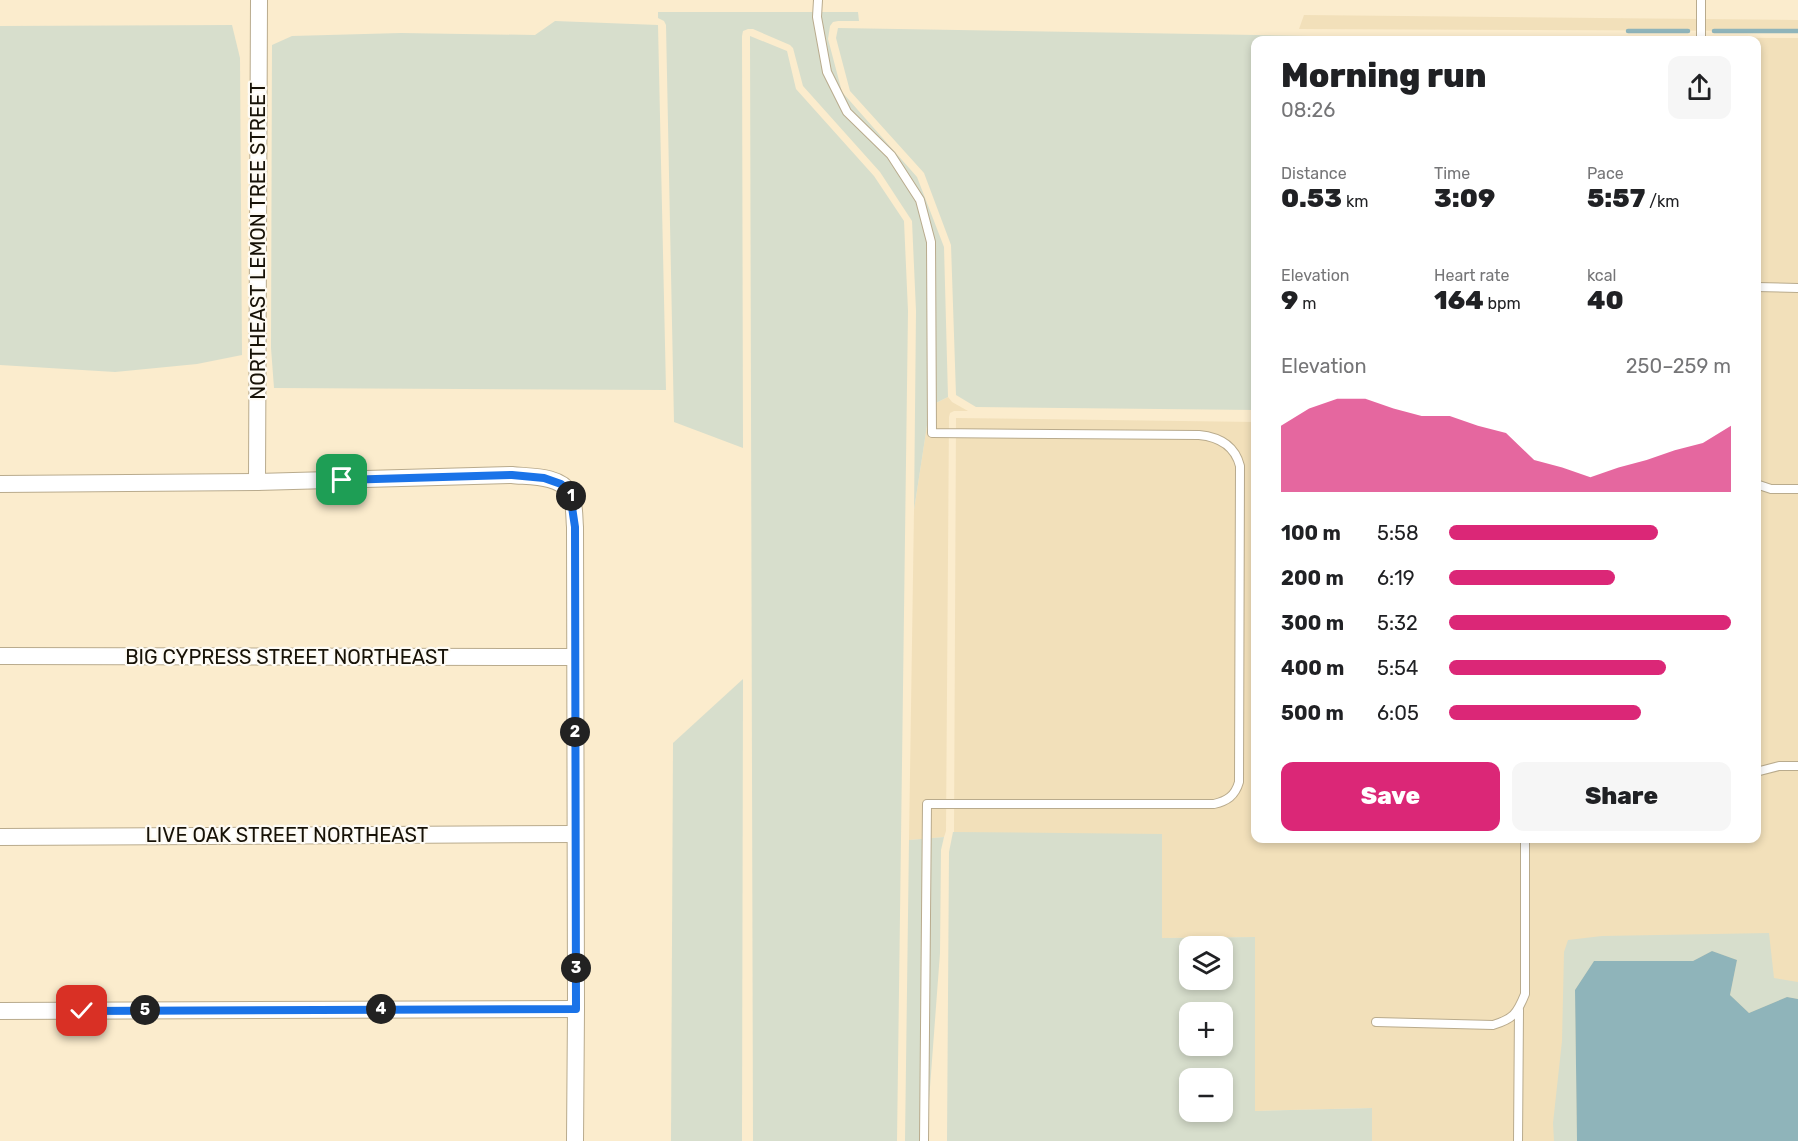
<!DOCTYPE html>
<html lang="en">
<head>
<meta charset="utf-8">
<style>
	body { margin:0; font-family:Rubik,sans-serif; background:#f6f6f6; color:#202124; height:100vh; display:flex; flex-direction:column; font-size:22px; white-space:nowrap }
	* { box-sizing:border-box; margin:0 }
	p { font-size:20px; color:#757577 }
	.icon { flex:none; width:33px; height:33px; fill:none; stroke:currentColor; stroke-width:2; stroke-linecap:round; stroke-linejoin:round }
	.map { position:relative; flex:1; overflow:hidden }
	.side { position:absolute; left:1251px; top:36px; width:510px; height:807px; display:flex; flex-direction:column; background:#fff; border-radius:12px; box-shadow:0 3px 9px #0003 }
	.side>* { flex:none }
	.tools { position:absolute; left:1179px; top:936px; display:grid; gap:12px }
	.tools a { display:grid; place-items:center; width:54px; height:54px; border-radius:12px; background:#fff; box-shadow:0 3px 9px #0003; font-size:30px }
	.pin { position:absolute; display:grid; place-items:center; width:51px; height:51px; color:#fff; margin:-26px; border-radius:12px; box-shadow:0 3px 9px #0006 }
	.km { position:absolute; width:30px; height:30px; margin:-15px; border-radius:50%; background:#222; color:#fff; font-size:16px; line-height:30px; text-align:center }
	.round { display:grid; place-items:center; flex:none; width:63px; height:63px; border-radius:12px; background:#f6f6f6 }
	.head { display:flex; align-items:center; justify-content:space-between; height:102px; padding:0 30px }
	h1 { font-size:33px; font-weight:800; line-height:45px }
	.figures { display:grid; grid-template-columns:repeat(3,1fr); gap:9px; height:102px; padding:6px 30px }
	.figures div { display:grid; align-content:center }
	.figures b { font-size:26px; font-weight:800 }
	.figures small { font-size:16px; font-weight:400 }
	.figures p { font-size:16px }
	.chart { height:168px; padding:12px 30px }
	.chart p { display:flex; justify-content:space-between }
	.chart svg { width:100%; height:108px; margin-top:6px; fill:#db2777; opacity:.7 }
	.cta { display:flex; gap:12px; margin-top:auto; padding:12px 30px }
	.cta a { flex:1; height:69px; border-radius:12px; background:#db2777; color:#fff; font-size:24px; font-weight:800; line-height:69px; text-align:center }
	.cta a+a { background:#f6f6f6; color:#202124 }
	ul { padding:0 30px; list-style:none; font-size:20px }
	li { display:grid; grid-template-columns:96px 72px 1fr; align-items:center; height:45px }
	li i { height:15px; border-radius:8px; background:#db2777 }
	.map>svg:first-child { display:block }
	.built { fill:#f2e0ba }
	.green { fill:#d7decc; fill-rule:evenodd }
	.water { fill:#8fb4ba }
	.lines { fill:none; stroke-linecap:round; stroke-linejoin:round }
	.stream { stroke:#8fb4ba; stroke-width:4.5 }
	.lane-casing { stroke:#b9ab8d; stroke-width:10 }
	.street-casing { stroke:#b9ab8d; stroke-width:18 }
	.lane { stroke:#fff; stroke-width:8 }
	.street { stroke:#fff; stroke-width:16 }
	.route-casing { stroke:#fff; stroke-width:12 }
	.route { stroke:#1a73e8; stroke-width:8 }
	.labels { text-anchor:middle; stroke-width:4.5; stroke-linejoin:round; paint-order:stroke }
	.street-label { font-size:20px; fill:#171207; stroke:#fefbf4 }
</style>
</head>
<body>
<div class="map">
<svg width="1798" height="1141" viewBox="0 0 1798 1141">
	<rect width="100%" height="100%" fill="#fbeccd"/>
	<g class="built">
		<path d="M 1304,15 L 1798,20 L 1798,31 L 1299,29 Z"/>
		<path d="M 1312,36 L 1798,38 L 1798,1141 L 1372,1141 L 1371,1108 L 1255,1111 L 1255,937 L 1162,938 L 954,832 L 956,418 L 1255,422 L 1256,838 L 1756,838 L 1756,40 L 1309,40 Z"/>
		<path d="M 948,397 L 952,402 L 968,411 L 954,411 L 950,413 L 949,417 L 946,831 L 944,837 L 909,840 L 914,510 L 930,406 Z"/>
	</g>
	<g class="green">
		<path d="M 658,12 L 858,12 L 859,21 L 838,21 L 833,22 L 830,26 L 828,39 L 842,92 L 917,177 L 944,247 L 948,397 L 930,406 L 914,510 L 916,311 L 912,221 L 880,172 L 803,86 L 793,48 L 790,45 L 753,29 L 748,29 L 743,31 L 742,36 L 743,448 L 674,422 L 666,25 L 664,21 L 658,18 Z"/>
		<path d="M 555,21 L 658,25 L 666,390 L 274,388 L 271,348 L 272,45 L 292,36 L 401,33 L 535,35 Z"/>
		<path d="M 232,25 L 240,58 L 242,355 L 197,364 L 115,372 L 0,365 L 0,26 Z"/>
		<path d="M 838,28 L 1312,36 L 1309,40 L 1256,40 L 1255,410 L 976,407 L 956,395 L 951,245 L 924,173 L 850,91 L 836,38 Z"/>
		<path d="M 750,36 L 787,51 L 796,89 L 874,176 L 904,221 L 908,311 L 897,1141 L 753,1141 Z"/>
		<path d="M 743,679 L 742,1141 L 671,1141 L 673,743 Z"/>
		<path d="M 953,832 L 1162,834 L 1162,938 L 1255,937 L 1255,1111 L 1372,1108 L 1372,1141 L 947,1141 L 949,852 ZM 1190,946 L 1222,946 L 1222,980 L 1190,980 ZM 1190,1012 L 1222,1012 L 1222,1046 L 1190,1046 ZM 1190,1078 L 1222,1078 L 1222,1112 L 1190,1112 Z"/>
		<path d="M 944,837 L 941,850 L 940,953 L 926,1141 L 905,1141 L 909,840 Z"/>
		<path d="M 1769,933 L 1774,978 L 1798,982 L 1798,999 L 1787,997 L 1749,1013 L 1730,995 L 1737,960 L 1712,951 L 1693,961 L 1594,961 L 1575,990 L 1577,1141 L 1554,1141 L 1553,1123 L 1562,1041 L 1564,952 L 1568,940 L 1602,936 Z"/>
	</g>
	<path class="water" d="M 1712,951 L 1737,960 L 1730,995 L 1749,1013 L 1787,997 L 1798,999 L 1798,1141 L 1577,1141 L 1575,990 L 1594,961 L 1693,961 Z"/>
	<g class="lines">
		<g class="stream">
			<path d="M 1628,31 L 1688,31"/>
			<path d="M 1714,31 L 1798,31"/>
		</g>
		<g class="lane-casing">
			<g id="lane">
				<path d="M 818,0 L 817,17 L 827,72 L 847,112 L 891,155 L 920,200 L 931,242 L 932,433 L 1199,435 C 1219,437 1235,446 1240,466 L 1239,782 C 1235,796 1227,801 1214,804 L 927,804 L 924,1141"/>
				<path d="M 1701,40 L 1701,0"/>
				<path d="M 1756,287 L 1798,288"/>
				<path d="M 1756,484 L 1771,489 L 1798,489"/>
				<path d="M 1756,772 L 1779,766 L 1798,766"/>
				<path d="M 1376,1022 L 1493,1025 C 1513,1019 1517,1014 1525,994 L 1525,838"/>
				<path d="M 1518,1141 L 1519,1010"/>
			</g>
		</g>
		<g class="street-casing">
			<g id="street">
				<path d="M 257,482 L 259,0"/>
				<path d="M 0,484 L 257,482 L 512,475 C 529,477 560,475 570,493 C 575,502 574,517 575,527 L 576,1009 L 575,1141"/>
				<path d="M 0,656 L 575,657"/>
				<path d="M 0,837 L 575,834"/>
				<path d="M 0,1011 L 576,1009"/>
			</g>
		</g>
		<use href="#lane" class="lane"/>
		<use href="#street" class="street"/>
	</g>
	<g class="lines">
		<g class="route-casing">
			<path id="route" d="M 82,1011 L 576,1009 L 575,527 L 570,494 L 561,484 L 544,478 L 512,475 L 342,480"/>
		</g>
		<use href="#route" class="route"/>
	</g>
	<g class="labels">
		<g class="street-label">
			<text transform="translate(258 241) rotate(-90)" y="7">NORTHEAST LEMON TREE STREET</text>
			<text x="287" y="664">BIG CYPRESS STREET NORTHEAST</text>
			<text x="287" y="842">LIVE OAK STREET NORTHEAST</text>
		</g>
	</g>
</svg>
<div class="tools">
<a><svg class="icon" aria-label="layers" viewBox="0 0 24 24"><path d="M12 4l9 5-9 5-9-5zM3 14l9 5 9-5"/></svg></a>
<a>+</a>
<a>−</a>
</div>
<div class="pin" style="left:342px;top:480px;background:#1e9e55"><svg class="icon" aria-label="arrive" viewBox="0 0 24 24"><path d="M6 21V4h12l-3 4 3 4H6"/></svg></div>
<div class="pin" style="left:82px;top:1011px;background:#d93025"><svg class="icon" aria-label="check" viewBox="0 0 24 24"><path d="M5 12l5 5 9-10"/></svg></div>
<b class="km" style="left:571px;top:496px">1</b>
<b class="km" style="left:575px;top:732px">2</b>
<b class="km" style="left:576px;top:968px">3</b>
<b class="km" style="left:381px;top:1009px">4</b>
<b class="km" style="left:145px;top:1010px">5</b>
<section class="side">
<div class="head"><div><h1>Morning run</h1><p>08:26</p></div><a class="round"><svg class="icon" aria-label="share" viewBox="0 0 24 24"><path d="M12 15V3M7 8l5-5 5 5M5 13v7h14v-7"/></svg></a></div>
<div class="figures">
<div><p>Distance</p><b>0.53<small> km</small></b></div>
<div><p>Time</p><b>3:09</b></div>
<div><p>Pace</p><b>5:57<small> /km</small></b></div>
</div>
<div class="figures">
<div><p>Elevation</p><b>9<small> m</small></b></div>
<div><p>Heart rate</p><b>164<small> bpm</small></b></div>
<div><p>kcal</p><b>40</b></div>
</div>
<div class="chart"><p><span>Elevation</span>250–259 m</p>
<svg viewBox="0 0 160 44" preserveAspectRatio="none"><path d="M0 44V17L10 10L20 6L30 6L40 10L50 13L60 13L70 17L80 20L90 31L100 34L110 38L120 34L130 31L140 27L150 24L160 17V44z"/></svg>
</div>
<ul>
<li><b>100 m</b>5:58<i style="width:74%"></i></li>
<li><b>200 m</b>6:19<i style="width:59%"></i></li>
<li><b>300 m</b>5:32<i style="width:100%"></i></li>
<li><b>400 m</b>5:54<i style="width:77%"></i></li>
<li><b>500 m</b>6:05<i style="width:68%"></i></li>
</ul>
<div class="cta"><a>Save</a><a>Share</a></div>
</section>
</div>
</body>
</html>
